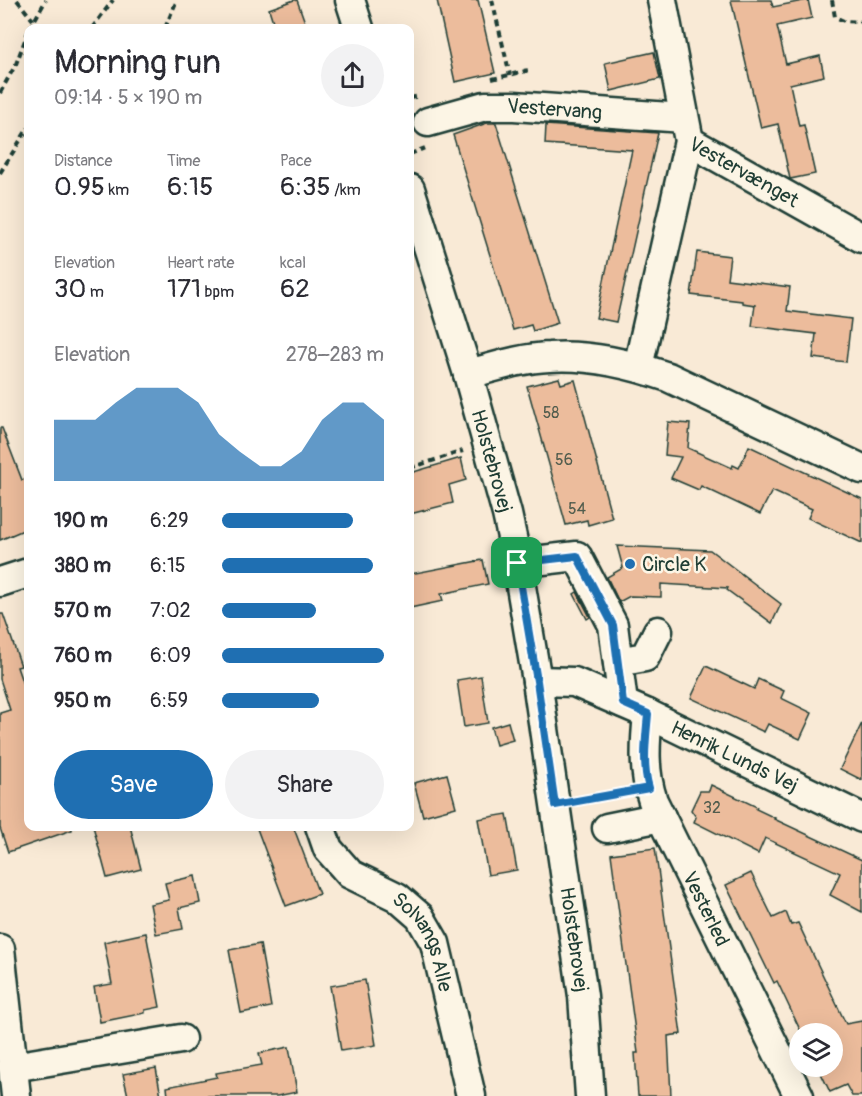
<!DOCTYPE html>
<html lang="en">
<head>
<meta charset="utf-8">
<style>
	body { margin:0; font-family:Pangolin,sans-serif; background:#f2f2f3; color:#2b2b33; height:100vh; display:flex; flex-direction:column; font-size:22px; white-space:nowrap }
	* { box-sizing:border-box; margin:0 }
	p { font-size:20px; color:#7c7c81 }
	.icon { flex:none; width:33px; height:33px; fill:none; stroke:currentColor; stroke-width:2; stroke-linecap:round; stroke-linejoin:round }
	.map { position:relative; flex:1; overflow:hidden }
	.panel { position:absolute; left:24px; top:24px; width:390px; height:807px; display:flex; flex-direction:column; background:#fff; border-radius:12px; box-shadow:0 6px 24px #0002 }
	.panel>* { flex:none }
	.controls { position:absolute; left:789px; top:1023px; display:grid; gap:12px }
	.controls a { display:grid; place-items:center; width:54px; height:54px; border-radius:50%; background:#fff; box-shadow:0 6px 24px #0002; font-size:30px }
	.pin { position:absolute; display:grid; place-items:center; width:51px; height:51px; color:#fff; margin:-26px; border-radius:12px; box-shadow:0 3px 9px #0006 }
	.round { display:grid; place-items:center; flex:none; width:63px; height:63px; border-radius:32px; background:#f2f2f3 }
	.head { display:flex; align-items:center; justify-content:space-between; height:102px; padding:0 30px }
	h1 { font-size:33px; font-weight:600; line-height:45px }
	.metrics { display:grid; grid-template-columns:repeat(3,1fr); gap:9px; height:102px; padding:6px 30px }
	.metrics div { display:grid; align-content:center }
	.metrics b { font-size:26px; font-weight:600 }
	.metrics small { font-size:16px; font-weight:400 }
	.metrics p { font-size:16px }
	.chart { height:168px; padding:12px 30px }
	.chart p { display:flex; justify-content:space-between }
	.chart svg { width:100%; height:108px; margin-top:6px; fill:#1f6fb2; opacity:.7 }
	.primary-button { display:flex; gap:12px; margin-top:auto; padding:12px 30px }
	.primary-button a { flex:1; height:69px; border-radius:36px; background:#1f6fb2; color:#fff; font-size:24px; font-weight:600; line-height:69px; text-align:center }
	.primary-button a+a { background:#f2f2f3; color:#2b2b33 }
	ul { padding:0 30px; list-style:none; font-size:20px }
	li { display:grid; grid-template-columns:96px 72px 1fr; align-items:center; height:45px }
	li i { height:15px; border-radius:8px; background:#1f6fb2 }
	.map>svg:first-child { display:block }
	.building { fill:#ecbc9c; stroke:#1f3d34; stroke-width:1.5 }
	.lines { fill:none; stroke-linecap:round; stroke-linejoin:round }
	.minor-casing { stroke:#1f3d34; stroke-width:33 }
	.path { stroke:#1f3d34; stroke-width:4; stroke-dasharray:6 4.5; stroke-linecap:butt }
	.minor { stroke:#fcf5e5; stroke-width:28 }
	.route-casing { stroke:#fff; stroke-width:12 }
	.route { stroke:#1f6fb2; stroke-width:8 }
	.poi-dot { fill:#1f6fb2; stroke:#fcf5e5; stroke-width:2 }
	.labels { text-anchor:middle; stroke-width:5; stroke-linejoin:round; paint-order:stroke }
	.number-label { font-size:16px; fill:#525d4e }
	.street-label { font-size:20px; fill:#1f3d34; stroke:#fcf5e5 }
	.poi-label { font-size:20px; fill:#1f3d34; stroke:#fcf5e5; text-anchor:start }
</style>
</head>
<body>
<div class="map">
<svg width="862" height="1096" viewBox="0 0 862 1096">
	<rect width="100%" height="100%" fill="#f9ead6"/>
	<filter id="ink" filterUnits="userSpaceOnUse"><feTurbulence type="fractalNoise" baseFrequency=".0167" numOctaves="2"/><feDisplacementMap in="SourceGraphic" scale="12" xChannelSelector="R" yChannelSelector="G"/><feConvolveMatrix kernelMatrix="1 2 1 2 8 2 1 2 1" color-interpolation-filters="sRGB"/></filter>
	<g filter="url(#ink)">
		<g class="building">
			<path d="M 294,0 L 297,0 L 307,28 L 275,28 L 269,9 Z"/>
			<path d="M 437,0 L 478,0 L 495,73 L 455,82 Z"/>
			<path d="M 731,0 L 771,0 L 773,7 L 808,0 L 812,18 L 777,26 L 786,64 L 820,56 L 824,76 L 790,84 L 799,126 L 804,125 L 815,174 L 790,179 L 778,124 L 761,128 Z"/>
			<path d="M 654,52 L 660,79 L 611,91 L 605,63 Z"/>
			<path d="M 487,123 L 496,123 L 558,323 L 533,331 L 531,325 L 513,330 L 453,135 Z"/>
			<path d="M 546,125 L 658,133 L 616,322 L 596,318 L 632,150 L 545,144 Z"/>
			<path d="M 697,252 L 730,256 L 727,279 L 790,287 L 787,311 L 851,319 L 846,362 L 813,358 L 816,334 L 752,326 L 755,305 L 742,303 L 742,301 L 691,295 Z"/>
			<path d="M 559,378 L 561,384 L 575,380 L 612,518 L 588,525 L 587,520 L 566,525 L 527,386 Z"/>
			<path d="M 668,422 L 690,424 L 688,448 L 732,468 L 733,465 L 739,468 L 749,446 L 862,499 L 862,543 L 808,518 L 812,509 L 772,491 L 760,514 L 701,486 L 699,490 L 671,478 L 681,457 L 665,455 Z"/>
			<path d="M 0,428 L 2,428 L 22,480 L 28,478 L 28,528 L 0,540 Z"/>
			<path d="M 461,458 L 466,480 L 449,485 L 453,503 L 410,514 L 410,473 Z"/>
			<path d="M 617,546 L 710,550 L 781,604 L 772,623 L 727,590 L 728,588 L 661,584 L 661,597 L 630,596 L 619,602 L 607,577 L 623,568 Z"/>
			<path d="M 483,560 L 488,584 L 441,594 L 443,601 L 410,608 L 410,574 Z"/>
			<path d="M 577,592 L 590,617 L 587,619 L 574,594 Z"/>
			<path d="M 0,614 L 3,614 L 21,666 L 17,667 L 28,699 L 28,826 L 72,826 L 72,830 L 8,852 L 0,828 L 0,713 L 10,710 L 0,679 Z"/>
			<path d="M 706,666 L 754,689 L 758,679 L 784,691 L 781,698 L 812,713 L 800,739 L 768,724 L 764,732 L 691,698 Z"/>
			<path d="M 481,676 L 488,723 L 464,727 L 457,680 Z"/>
			<path d="M 508,722 L 513,740 L 496,745 L 491,727 Z"/>
			<path d="M 862,723 L 862,780 L 840,769 Z"/>
			<path d="M 447,774 L 456,807 L 423,816 L 414,783 Z"/>
			<path d="M 711,785 L 757,807 L 756,809 L 775,818 L 774,819 L 862,860 L 862,912 L 830,895 L 840,873 L 765,838 L 758,854 L 694,822 L 696,817 L 691,810 L 700,791 L 709,791 Z"/>
			<path d="M 507,814 L 517,870 L 488,875 L 478,819 Z"/>
			<path d="M 93,826 L 130,826 L 141,869 L 107,878 Z"/>
			<path d="M 256,826 L 293,826 L 319,894 L 286,906 Z"/>
			<path d="M 655,848 L 681,1034 L 668,1036 L 671,1096 L 638,1096 L 635,1053 L 638,1053 L 611,854 Z"/>
			<path d="M 751,873 L 773,918 L 786,912 L 791,925 L 798,923 L 846,1024 L 862,1021 L 862,1096 L 852,1096 L 846,1085 L 830,1092 L 819,1069 L 832,1066 L 832,1034 L 802,1034 L 777,981 L 774,983 L 726,885 Z"/>
			<path d="M 195,876 L 200,903 L 179,908 L 183,929 L 156,934 L 150,904 L 169,900 L 165,883 Z"/>
			<path d="M 146,933 L 160,1007 L 145,1010 L 145,1013 L 100,1022 L 94,987 L 112,984 L 104,942 Z"/>
			<path d="M 260,944 L 271,1007 L 241,1013 L 229,950 Z"/>
			<path d="M 365,980 L 376,1045 L 341,1051 L 330,986 Z"/>
			<path d="M 289,1047 L 297,1092 L 277,1096 L 168,1096 L 167,1087 L 217,1077 L 216,1073 L 262,1065 L 259,1053 Z"/>
			<path d="M 156,1068 L 161,1096 L 128,1096 L 123,1074 Z"/>
		</g>
		<g class="lines">
			<g class="minor-casing">
				<g id="minor">
					<path d="M 350,0 L 359,28"/>
					<path id="s1" d="M 428,122 L 485,106 L 514,106 L 684,118"/>
					<path id="s2" d="M 689,141 L 862,238"/>
					<path id="s3" d="M 410,189 L 468,374 L 507,514 L 515,551 L 537,681 L 583,996 L 590,1096"/>
					<path d="M 638,367 L 689,141 L 662,0"/>
					<path d="M 468,374 C 495,367 522,358 549,357 C 590,354 630,364 668,377 L 862,469"/>
					<path d="M 517,563 L 577,556 L 613,625 L 623,703"/>
					<path d="M 0,582 L 28,573"/>
					<path d="M 618,662 L 645,657 L 658,631"/>
					<path id="s4" d="M 537,681 L 574,682 L 648,714 L 862,818"/>
					<path id="s5" d="M 648,714 C 645,744 643,772 653,801 L 799,1096"/>
					<path id="s6" d="M 320,826 L 328,849 L 350,874 L 397,897 L 420,917 L 435,943 L 471,1096"/>
					<path d="M 607,828 L 661,817"/>
					<path d="M 0,949 L 16,1096"/>
					<path d="M 13,1067 L 181,1039"/>
				</g>
			</g>
			<g class="path">
				<path d="M 17,0 L 33,20"/>
				<path d="M 492,0 L 510,75"/>
				<path d="M 832,0 L 835,17 L 844,21 L 862,22"/>
				<path d="M 30,28 L 46,0"/>
				<path d="M 92,28 L 113,0"/>
				<path d="M 165,28 L 177,0"/>
				<path d="M 492,79 L 526,71 L 525,64"/>
				<path d="M 0,93 L 16,64 L 28,32"/>
				<path d="M 410,98 L 420,96"/>
				<path d="M 410,154 L 425,148"/>
				<path d="M 0,173 L 28,128"/>
				<path d="M 410,468 L 463,451"/>
				<path d="M 579,801 L 625,793"/>
			</g>
			<use href="#minor" class="minor"/>
		</g>
	</g>
	<g class="lines" filter="url(#ink)">
		<g class="route-casing">
			<path id="route" d="M 577,556 L 613,625 L 623,703 L 648,714 C 646,738 642,765 649,788 L 555,805 L 537,681 L 517,563 Z"/>
		</g>
		<use href="#route" class="route"/>
	</g>
	<circle class="poi-dot" cx="630" cy="564" r="6"/>
	<g class="labels">
		<g class="number-label">
			<text x="551" y="418">58</text>
			<text x="564" y="465">56</text>
			<text x="577" y="514">54</text>
			<text x="712" y="813">32</text>
		</g>
		<g class="street-label">
			<text dy="7" stroke="none"><textPath href="#s1" startOffset="129">Vestervang</textPath></text>
			<text dy="7" stroke="none"><textPath href="#s2" startOffset="63">Vestervænget</textPath></text>
			<text dy="7" stroke="none"><textPath href="#s3" startOffset="284">Holstebrovej</textPath></text>
			<text dy="7" stroke="none"><textPath href="#s4" startOffset="214">Henrik Lunds Vej</textPath></text>
			<text dy="7" stroke="none"><textPath href="#s5" startOffset="208">Vesterled</textPath></text>
			<text dy="7" stroke="none"><textPath href="#s3" startOffset="770">Holstebrovej</textPath></text>
			<text dy="7" stroke="none"><textPath href="#s6" startOffset="164">Solvangs Alle</textPath></text>
		</g>
		<g class="poi-label">
			<text x="642" y="571">Circle K</text>
		</g>
	</g>
</svg>
<div class="controls">
<a><svg class="icon" aria-label="layers" viewBox="0 0 24 24"><path d="M12 4l9 5-9 5-9-5zM3 14l9 5 9-5"/></svg></a>
</div>
<div class="pin" style="left:517px;top:563px;background:#1e9e55"><svg class="icon" aria-label="arrive" viewBox="0 0 24 24"><path d="M6 21V4h12l-3 4 3 4H6"/></svg></div>
<section class="panel">
<div class="head"><div><h1>Morning run</h1><p>09:14 · 5 × 190 m</p></div><a class="round"><svg class="icon" aria-label="share" viewBox="0 0 24 24"><path d="M12 15V3M7 8l5-5 5 5M5 13v7h14v-7"/></svg></a></div>
<div class="metrics">
<div><p>Distance</p><b>0.95<small> km</small></b></div>
<div><p>Time</p><b>6:15</b></div>
<div><p>Pace</p><b>6:35<small> /km</small></b></div>
</div>
<div class="metrics">
<div><p>Elevation</p><b>30<small> m</small></b></div>
<div><p>Heart rate</p><b>171<small> bpm</small></b></div>
<div><p>kcal</p><b>62</b></div>
</div>
<div class="chart"><p><span>Elevation</span>278–283 m</p>
<svg viewBox="0 0 160 44" preserveAspectRatio="none"><path d="M0 44V19L10 19L20 19L30 12L40 6L50 6L60 6L70 12L80 25L90 32L100 38L110 38L120 32L130 19L140 12L150 12L160 19V44z"/></svg>
</div>
<ul>
<li><b>190 m</b>6:29<i style="width:81%"></i></li>
<li><b>380 m</b>6:15<i style="width:93%"></i></li>
<li><b>570 m</b>7:02<i style="width:58%"></i></li>
<li><b>760 m</b>6:09<i style="width:100%"></i></li>
<li><b>950 m</b>6:59<i style="width:60%"></i></li>
</ul>
<div class="primary-button"><a>Save</a><a>Share</a></div>
</section>
</div>
</body>
</html>
